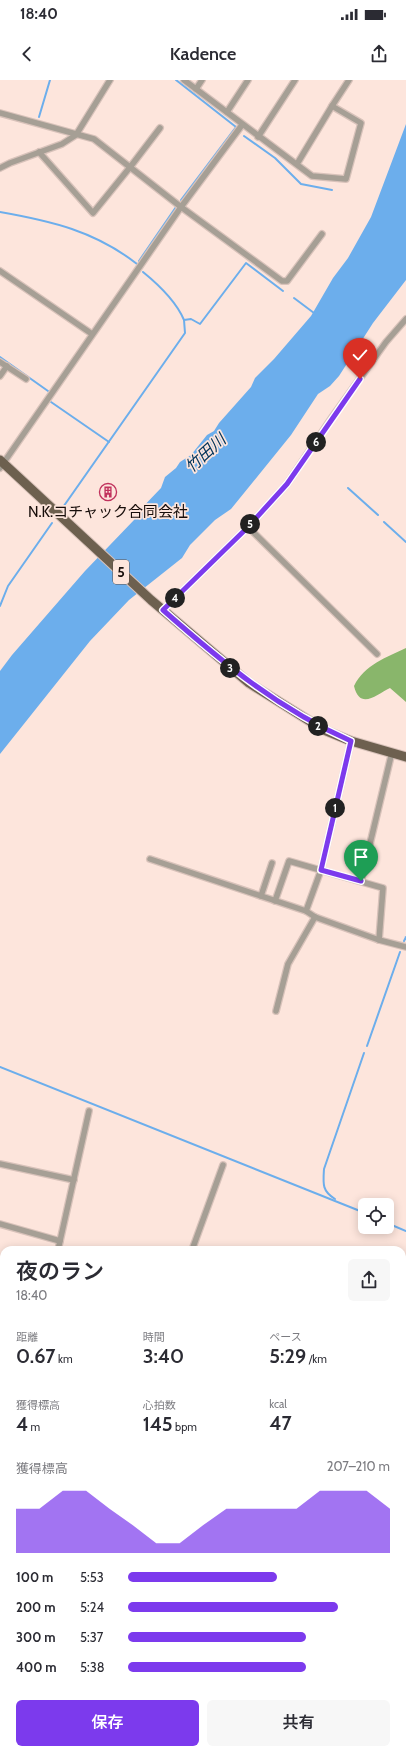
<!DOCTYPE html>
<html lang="ja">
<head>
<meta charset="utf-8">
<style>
	body { margin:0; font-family:Cabin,"Noto Sans JP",sans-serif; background:#f7f7f7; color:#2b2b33; height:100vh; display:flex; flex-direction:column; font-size:15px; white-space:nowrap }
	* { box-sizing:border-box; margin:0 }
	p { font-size:13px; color:#7c7c81 }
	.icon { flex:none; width:22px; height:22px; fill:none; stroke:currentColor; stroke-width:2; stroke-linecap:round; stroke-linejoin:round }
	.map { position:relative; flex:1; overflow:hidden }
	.panel { position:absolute; left:0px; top:1166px; width:406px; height:508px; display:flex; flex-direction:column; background:#fff; border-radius:12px 12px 0 0; box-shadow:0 2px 10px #0003 }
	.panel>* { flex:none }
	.controls { position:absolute; left:358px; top:1118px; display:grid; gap:8px }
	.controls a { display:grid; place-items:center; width:36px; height:36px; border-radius:6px; background:#fff; box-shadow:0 2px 10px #0003; font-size:20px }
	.pin { position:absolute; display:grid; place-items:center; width:34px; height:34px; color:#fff; margin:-41px -17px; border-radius:50% 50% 50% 0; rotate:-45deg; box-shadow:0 0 4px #0007 }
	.pin .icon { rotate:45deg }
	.km { position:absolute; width:20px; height:20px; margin:-10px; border-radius:50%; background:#222; color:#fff; font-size:11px; line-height:20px; text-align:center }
	.round { display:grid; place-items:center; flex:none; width:42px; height:42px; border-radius:6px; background:#f7f7f7 }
	.head { display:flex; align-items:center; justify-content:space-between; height:68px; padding:0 16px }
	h1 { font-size:22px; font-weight:600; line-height:30px }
	.metrics { display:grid; grid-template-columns:repeat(3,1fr); gap:6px; height:68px; padding:4px 16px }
	.metrics div { display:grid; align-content:center }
	.metrics b { font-size:20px; font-weight:600 }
	.metrics small { font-size:11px; font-weight:400 }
	.metrics p { font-size:11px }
	.chart { height:112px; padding:8px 16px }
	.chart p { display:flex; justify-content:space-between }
	.chart svg { width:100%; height:72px; margin-top:4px; fill:#7c3aed; opacity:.7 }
	.action { display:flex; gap:8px; margin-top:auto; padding:8px 16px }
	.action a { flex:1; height:46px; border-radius:6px; background:#7c3aed; color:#fff; font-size:16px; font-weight:600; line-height:46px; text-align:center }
	.action a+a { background:#f7f7f7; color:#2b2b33 }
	ul { padding:0 16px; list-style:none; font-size:13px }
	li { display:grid; grid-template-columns:64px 48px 1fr; align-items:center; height:30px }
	li i { height:10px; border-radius:5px; background:#7c3aed }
	.status { display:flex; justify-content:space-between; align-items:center; height:28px; padding:0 20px; background:#fff; direction:ltr }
	.status svg { height:11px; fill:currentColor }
	header { display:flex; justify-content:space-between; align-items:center; height:52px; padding:0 16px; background:#fff; font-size:18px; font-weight:600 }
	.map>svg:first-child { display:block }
	.forest { fill:#89b66b }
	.water { fill:#6caeec }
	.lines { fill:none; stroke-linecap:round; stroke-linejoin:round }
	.stream { stroke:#6caeec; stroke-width:2 }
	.minor-casing { stroke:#d8c2ba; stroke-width:8 }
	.tertiary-casing { stroke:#d8c2ba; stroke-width:9 }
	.primary-casing { stroke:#d8c2ba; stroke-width:11 }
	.minor { stroke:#a69f95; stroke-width:5.5 }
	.tertiary { stroke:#a69f95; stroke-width:7 }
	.primary { stroke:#6d604f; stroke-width:9 }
	.rail { stroke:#8e7c76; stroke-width:2; stroke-dasharray:5 5; stroke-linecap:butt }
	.route-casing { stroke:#fff; stroke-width:8 }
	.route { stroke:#7c3aed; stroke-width:5 }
	.labels { text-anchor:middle; stroke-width:3.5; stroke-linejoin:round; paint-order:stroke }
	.shield { fill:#fde5dc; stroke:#5c4e49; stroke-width:1 }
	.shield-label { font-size:14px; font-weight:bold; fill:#170d0a }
	.poi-label { font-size:15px; fill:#170d0a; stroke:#fde5dc }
	.water-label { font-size:16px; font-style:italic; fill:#003359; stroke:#fde5dc }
</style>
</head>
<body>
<div class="status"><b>18:40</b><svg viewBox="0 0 49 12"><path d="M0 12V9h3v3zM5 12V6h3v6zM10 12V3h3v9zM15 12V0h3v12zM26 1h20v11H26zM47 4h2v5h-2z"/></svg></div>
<header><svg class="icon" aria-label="back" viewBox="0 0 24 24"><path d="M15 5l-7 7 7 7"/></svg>Kadence<svg class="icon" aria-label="share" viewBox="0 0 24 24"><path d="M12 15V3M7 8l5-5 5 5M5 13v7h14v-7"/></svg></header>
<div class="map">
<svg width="406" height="1674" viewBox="0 0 406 1674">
	<rect width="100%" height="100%" fill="#fde5dc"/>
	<path class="forest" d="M 406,568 L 406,622 L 390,608 C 377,614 360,631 354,606 C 365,584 386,578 406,568 Z"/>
	<path class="water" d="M 406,44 L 406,200 L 373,243 L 339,296 L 330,306 L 318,314 L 291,355 L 231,429 L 215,440 L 190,465 L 182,478 L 129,520 L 90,561 L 0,674 L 0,591 L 12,575 L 85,491 L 134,440 L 139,431 L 161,408 L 165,397 L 176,388 L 180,382 L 191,375 L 207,355 L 214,351 L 219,343 L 251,307 L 255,298 L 274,279 L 311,236 L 333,198 L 348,178 L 371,137 Z"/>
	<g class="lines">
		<g class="stream">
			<path d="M 176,0 L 236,47 L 181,120"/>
			<path d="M 39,37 L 50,0"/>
			<path d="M 244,56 L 275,78 L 301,104 L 332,110"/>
			<path d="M 0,132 C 51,141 95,151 137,184"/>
			<path d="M 139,181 L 176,127"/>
			<path d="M 143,192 C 159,205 176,221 184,240"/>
			<path d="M 294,218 L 314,233"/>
			<path d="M 0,277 L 48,311"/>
			<path d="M 51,322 L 109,362"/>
			<path d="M 348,408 L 378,435"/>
			<path d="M 61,430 L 185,253 L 184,240 L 191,239 L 200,244 L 246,183 L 283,211"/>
			<path d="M 384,442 L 406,462"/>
			<path d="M 0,526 L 8,506 L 52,443"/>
			<path d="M 404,861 L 406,857"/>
			<path d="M 367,966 L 400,872"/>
			<path d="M 0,987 L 365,1133"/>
			<path d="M 335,1119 C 322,1111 323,1104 324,1089 L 364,973"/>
			<path d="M 387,1143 L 406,1151"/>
			<path d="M 67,1674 L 67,1670"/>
		</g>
		<g class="minor-casing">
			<g id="minor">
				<path d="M 184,0 L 312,96 L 346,99 L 361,43 L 332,26 L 297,84"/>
				<path d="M 196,9 L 202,0"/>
				<path d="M 332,26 L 349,0"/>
				<path d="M 227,32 L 248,0"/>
				<path d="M 0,33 L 94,59 L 181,127 L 282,201 L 287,201 L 322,154"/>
				<path d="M 258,57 L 295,0"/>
				<path d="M 39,72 L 93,133 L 131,86 L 160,48"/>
				<path d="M 0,88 L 10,83 L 62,64 L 76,55 L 110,0"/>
				<path d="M 0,191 L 92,254"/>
				<path d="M 0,282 L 26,299"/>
				<path d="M 0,296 L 7,286"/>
				<path d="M 0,388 L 181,127 L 242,45"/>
				<path d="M 248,447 L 377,574"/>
				<path d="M 163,530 L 248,447 L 287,404 L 333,336 L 386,262 L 406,239"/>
				<path d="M 150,779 L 306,831 L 315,837 L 379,860 L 406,867"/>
				<path d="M 361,801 L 392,672"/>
				<path d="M 261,816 L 272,783"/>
				<path d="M 275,821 L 289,781 L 383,808 L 379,860"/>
				<path d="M 306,831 L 321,790 L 351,661"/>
				<path d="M 276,931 L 288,884 L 315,837"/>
				<path d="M 0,1084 L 74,1100"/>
				<path d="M 0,1144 L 60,1161"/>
				<path d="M 58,1170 L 89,1031"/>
				<path d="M 192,1170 L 223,1085"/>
				<path d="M 62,1674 L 62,1670"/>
			</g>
		</g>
		<g class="tertiary-casing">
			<g id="tertiary">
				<path d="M 0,1633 L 4,1634"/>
				<path d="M 161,1670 L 177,1674"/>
			</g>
		</g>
		<g class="primary-casing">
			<path id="primary" d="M 0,380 L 151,520 L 249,603 L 324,650 L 351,661 L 406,677"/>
		</g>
		<use href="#minor" class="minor"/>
		<use href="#tertiary" class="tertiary"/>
		<use href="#primary" class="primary"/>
		<g class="rail">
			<path d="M 0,1501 L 4,1502"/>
			<path d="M 402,1604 L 406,1605"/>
		</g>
	</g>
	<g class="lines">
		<g class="route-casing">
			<path id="route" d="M 360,299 L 287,404 L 248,447 L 163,530 C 222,582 278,629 351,661 L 321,790 L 361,801"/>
		</g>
		<use href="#route" class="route"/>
	</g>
	<defs>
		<g id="building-ring" transform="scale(0.9)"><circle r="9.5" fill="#fde5dc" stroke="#c1325d" stroke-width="1.5"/><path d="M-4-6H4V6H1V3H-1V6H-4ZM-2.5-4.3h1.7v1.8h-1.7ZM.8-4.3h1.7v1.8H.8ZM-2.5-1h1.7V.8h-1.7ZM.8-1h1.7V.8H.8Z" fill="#c1325d"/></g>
	</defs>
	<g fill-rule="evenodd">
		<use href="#building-ring" x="108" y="412"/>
	</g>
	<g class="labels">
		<rect class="shield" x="113" y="480" width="16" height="24" rx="3"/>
		<g class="shield-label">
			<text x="121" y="497">5</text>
		</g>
		<g class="poi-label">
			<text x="108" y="437">N.K.コチャック合同会社</text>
		</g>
		<g class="water-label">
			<text transform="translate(205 373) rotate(-42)" y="6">竹田川</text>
		</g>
	</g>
</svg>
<div class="controls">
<a><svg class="icon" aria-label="locate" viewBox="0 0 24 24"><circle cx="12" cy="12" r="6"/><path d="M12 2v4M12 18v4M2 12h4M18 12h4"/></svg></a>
</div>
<div class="pin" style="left:361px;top:801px;background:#1e9e55"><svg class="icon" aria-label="arrive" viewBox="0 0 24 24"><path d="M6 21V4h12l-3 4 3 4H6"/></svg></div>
<div class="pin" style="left:360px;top:299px;background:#d93025"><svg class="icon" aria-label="check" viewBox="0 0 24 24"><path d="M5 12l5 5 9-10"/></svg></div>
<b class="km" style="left:335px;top:728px">1</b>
<b class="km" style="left:318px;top:646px">2</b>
<b class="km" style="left:230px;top:588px">3</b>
<b class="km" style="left:175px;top:518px">4</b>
<b class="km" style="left:250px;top:444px">5</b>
<b class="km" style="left:316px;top:362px">6</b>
<section class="panel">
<div class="head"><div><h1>夜のラン</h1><p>18:40</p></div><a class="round"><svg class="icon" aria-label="share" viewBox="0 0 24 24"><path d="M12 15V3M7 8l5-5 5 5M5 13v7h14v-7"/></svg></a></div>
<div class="metrics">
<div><p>距離</p><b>0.67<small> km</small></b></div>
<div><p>時間</p><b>3:40</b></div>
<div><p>ペース</p><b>5:29<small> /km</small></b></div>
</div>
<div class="metrics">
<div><p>獲得標高</p><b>4<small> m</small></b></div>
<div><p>心拍数</p><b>145<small> bpm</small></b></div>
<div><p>kcal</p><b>47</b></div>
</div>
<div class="chart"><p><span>獲得標高</span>207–210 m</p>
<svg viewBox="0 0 160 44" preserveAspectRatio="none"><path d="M0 44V17L10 17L20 6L30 6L40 17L50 27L60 38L70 38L80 27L90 17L100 17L110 17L120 17L130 6L140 6L150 6L160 17V44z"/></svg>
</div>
<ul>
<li><b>100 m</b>5:53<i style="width:57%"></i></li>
<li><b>200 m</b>5:24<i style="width:80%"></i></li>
<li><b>300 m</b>5:37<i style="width:68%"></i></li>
<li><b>400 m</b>5:38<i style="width:68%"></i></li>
</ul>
<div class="action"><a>保存</a><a>共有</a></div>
</section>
</div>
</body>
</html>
